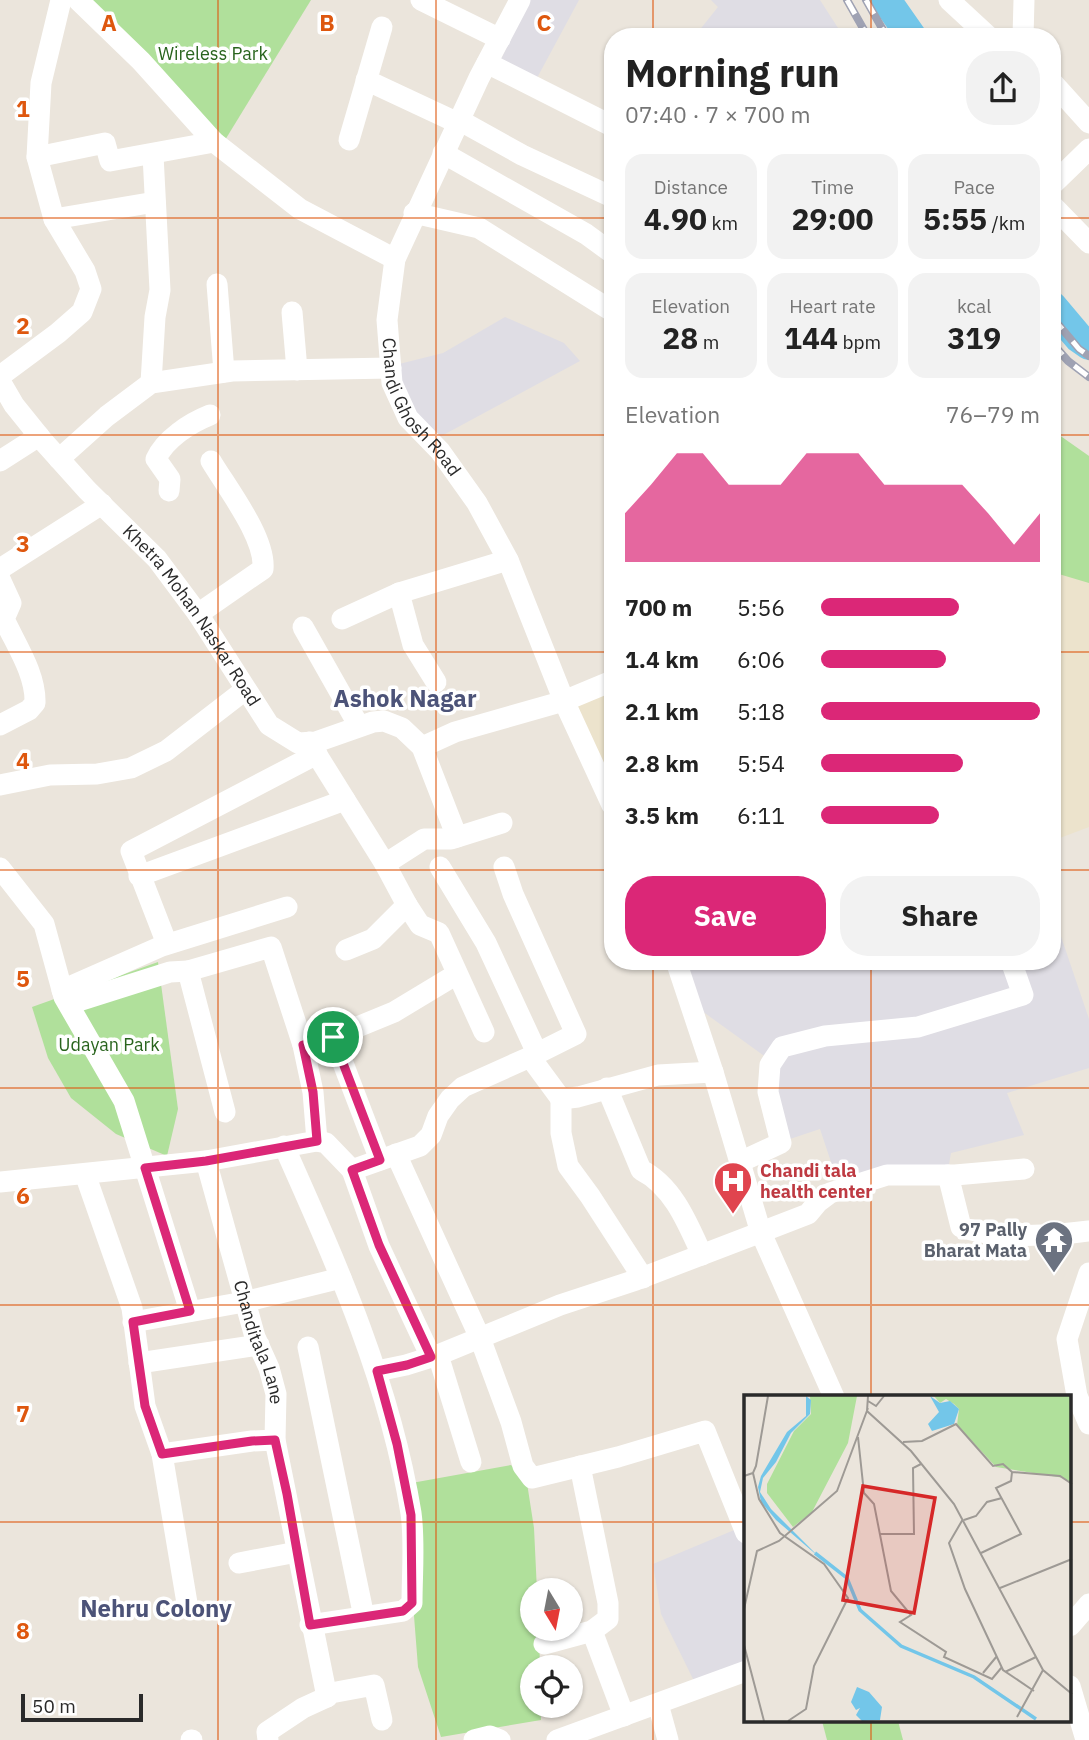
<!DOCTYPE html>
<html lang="en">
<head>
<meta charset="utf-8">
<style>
	body { margin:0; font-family:"IBM Plex Sans",sans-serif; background:#f2f2f2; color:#222; height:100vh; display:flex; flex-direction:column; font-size:26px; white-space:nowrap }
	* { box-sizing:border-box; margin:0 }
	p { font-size:23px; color:#767676 }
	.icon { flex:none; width:38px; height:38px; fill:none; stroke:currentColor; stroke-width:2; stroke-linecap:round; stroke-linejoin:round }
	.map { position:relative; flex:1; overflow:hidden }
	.details { position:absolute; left:604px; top:28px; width:457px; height:942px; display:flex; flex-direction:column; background:#fff; border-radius:28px; box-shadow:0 2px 5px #0004 }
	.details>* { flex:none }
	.needle { width:46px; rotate:170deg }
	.fabs { position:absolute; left:520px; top:1578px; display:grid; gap:14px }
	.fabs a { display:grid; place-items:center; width:63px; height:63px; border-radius:50%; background:#fff; box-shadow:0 2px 5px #0004; font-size:35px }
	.scale { position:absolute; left:21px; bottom:18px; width:122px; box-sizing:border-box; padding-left:7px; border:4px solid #2a2a2a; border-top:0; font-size:19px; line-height:24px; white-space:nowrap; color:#2a2a2a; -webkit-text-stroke:5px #fff; paint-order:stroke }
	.pin { position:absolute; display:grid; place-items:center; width:60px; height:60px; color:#fff; margin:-30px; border:4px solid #fff; border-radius:50%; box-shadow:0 2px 7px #0007 }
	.round { display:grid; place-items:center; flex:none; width:74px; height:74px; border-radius:28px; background:#f2f2f2 }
	.headline { display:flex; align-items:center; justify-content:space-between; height:119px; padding:0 21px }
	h1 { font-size:38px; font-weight:700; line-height:52px }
	.figures { display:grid; grid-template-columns:repeat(3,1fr); gap:10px; height:119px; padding:7px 21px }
	.figures div { display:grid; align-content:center; border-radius:18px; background:#f2f2f2; text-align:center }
	.figures b { font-size:30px; font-weight:700 }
	.figures small { font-size:19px; font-weight:400 }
	.figures p { font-size:19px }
	.chart { height:196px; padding:14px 21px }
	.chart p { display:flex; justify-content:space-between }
	.chart svg { width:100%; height:126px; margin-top:7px; fill:#db2777; opacity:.7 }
	.primary-button { display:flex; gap:14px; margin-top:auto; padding:14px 21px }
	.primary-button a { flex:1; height:80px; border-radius:28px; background:#db2777; color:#fff; font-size:28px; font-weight:700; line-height:80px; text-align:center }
	.primary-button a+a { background:#f2f2f2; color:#222 }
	ul { padding:0 21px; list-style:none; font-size:23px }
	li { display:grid; grid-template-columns:112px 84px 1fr; align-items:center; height:52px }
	li i { height:18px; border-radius:9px; background:#db2777 }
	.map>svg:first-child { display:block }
	.industrial { fill:#dfdde4 }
	.education { fill:#ece3cc }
	.green { fill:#b0e09b }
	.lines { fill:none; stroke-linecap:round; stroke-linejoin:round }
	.river { stroke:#73c6e9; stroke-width:30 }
	.minor { stroke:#fff; stroke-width:21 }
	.rail-casing { stroke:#9fa2b3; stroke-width:8 }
	.rail { stroke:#fff; stroke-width:5; stroke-dasharray:16; stroke-linecap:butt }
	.route-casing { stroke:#fff; stroke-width:14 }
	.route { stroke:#db2777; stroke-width:9 }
	.grid { fill:none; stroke:#de570e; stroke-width:2; stroke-opacity:0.55 }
	.labels { text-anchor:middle; stroke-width:7; stroke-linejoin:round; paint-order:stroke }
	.park-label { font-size:18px; fill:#29641d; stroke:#fff }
	.street-label { font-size:18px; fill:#2a2a2a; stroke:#fff }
	.health-label { font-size:18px; font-weight:bold; fill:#be3a42; stroke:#fff; text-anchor:start }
	.worship-label { font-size:18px; font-weight:bold; fill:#5b616d; stroke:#fff; text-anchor:end }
	.district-label { font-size:24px; font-weight:bold; fill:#4c5378; stroke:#fff }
	.inset-river { fill:none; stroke:#73c6e9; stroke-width:3.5 }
	.inset-road { fill:none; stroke:#9e9a95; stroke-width:2 }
	.view { fill:#d62828; fill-opacity:0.15; stroke:#d62828; stroke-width:3.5 }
	.inset-edge { fill:none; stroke:#2a2a2a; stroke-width:3.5 }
	.grid-label { font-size:23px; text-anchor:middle; font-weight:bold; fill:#de570e; stroke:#fff; stroke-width:7; stroke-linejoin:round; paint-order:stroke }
</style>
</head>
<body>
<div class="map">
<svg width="1089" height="1740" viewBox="0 0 1089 1740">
	<rect width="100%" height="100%" fill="#ebe5dc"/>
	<g class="industrial">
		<path d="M 530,0 L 579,0 L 537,78 L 501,59 Z"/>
		<path d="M 711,0 L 820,0 L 840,31 L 837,37 L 694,37 L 718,7 Z"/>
		<path d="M 505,317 L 564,343 L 580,361 L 434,440 L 412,417 L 395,365 L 443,353 Z"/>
		<path d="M 1052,910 L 1089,1019 L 1089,1068 L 1007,1093 L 1024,1135 L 951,1153 L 948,1170 L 839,1186 L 820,1129 L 784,1141 L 772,1089 L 777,1065 L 695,1006 L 682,961 L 1052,961 Z"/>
		<path d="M 739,1528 L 746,1544 L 746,1667 L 696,1685 L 661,1614 L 653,1564 Z"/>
	</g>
	<g class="education">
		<path d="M 1052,432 L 1089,456 L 1089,827 L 1052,841 Z"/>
		<path d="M 612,678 L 612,793 L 570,692 Z"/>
	</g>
	<g class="green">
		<path d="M 84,0 L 311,0 L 222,145 Z"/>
		<path d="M 1052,430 L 1089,456 L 1089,583 L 1052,572 Z"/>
		<path d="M 158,962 L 178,1109 L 167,1156 L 116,1134 L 71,1098 L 48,1058 L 32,1007 Z"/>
		<path d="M 511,1465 L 527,1483 L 534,1528 L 537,1591 L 532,1591 L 532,1629 L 539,1629 L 540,1668 L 532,1668 L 532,1706 L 540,1706 L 541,1720 L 441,1737 L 418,1667 L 414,1616 L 413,1509 L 406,1484 Z"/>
		<path d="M 822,1721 L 898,1721 L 903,1740 L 827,1740 Z"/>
	</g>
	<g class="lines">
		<g class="river">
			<path d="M 886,0 L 912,37"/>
			<path d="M 1052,306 L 1079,338 L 1089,345"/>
		</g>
		<g class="minor">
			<path d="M 78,0 L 141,61 L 214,142 L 300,209 L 395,259"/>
			<path d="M 421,0 L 500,39"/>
			<path id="s1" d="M 520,0 L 479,78 L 395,259 L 387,320 L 392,383 L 408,418 L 440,451 L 477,503 L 508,560 L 564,701 L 612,805"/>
			<path d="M 949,0 L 989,37"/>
			<path d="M 1023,37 L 1024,0"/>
			<path d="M 487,63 L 612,126"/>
			<path d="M 366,80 L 458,123"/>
			<path d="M 1052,82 L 1089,123"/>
			<path d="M 459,120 L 522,155 L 612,197"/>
			<path d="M 349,140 L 382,27"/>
			<path d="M 443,153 L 586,234 L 612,253"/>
			<path d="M 37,157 L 105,143 L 110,161 L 214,142"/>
			<path d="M 1052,185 L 1089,149"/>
			<path d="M 1052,205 L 1089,243"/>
			<path d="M 414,213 L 479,228 L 612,311"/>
			<path d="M 54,219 L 155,202"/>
			<path d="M 217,284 L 224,372"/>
			<path d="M 292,312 L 297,370"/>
			<path d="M 0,376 L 58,333 L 82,312 L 91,289 L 85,271 L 54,219 L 37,157 L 41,83 L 61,0"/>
			<path id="s2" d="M 0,381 L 14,405 L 43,441 L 87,490 L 157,559 L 198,614 L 269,725 L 298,743 L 316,742 L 373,722 L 384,721 L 402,728 L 422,747 L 457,837"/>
			<path d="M 151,383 L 155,317 L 160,290 L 153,155"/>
			<path d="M 59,459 L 107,416 L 151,383 L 232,371 L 391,368"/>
			<path d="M 0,461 L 39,436"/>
			<path d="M 169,491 L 170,479 L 156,459 C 165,439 190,423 210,415"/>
			<path d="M 0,569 L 102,504"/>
			<path d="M 0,579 L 11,603 L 4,619 C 16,645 36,674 35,703 L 29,710 L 0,725"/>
			<path d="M 399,593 L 413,645 L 436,682"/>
			<path d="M 198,614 L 263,569 C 266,538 227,488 211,461"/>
			<path d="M 342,619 L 399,593 L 508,560"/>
			<path d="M 303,627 L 359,726"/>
			<path d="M 309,742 L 385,864 L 407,905"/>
			<path d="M 422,747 L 455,732 L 564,701 L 612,681"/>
			<path d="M 0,785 L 50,775 L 97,774 L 131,768 L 166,751 L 245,690"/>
			<path d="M 385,864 L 424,839 L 451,839 L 502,823"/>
			<path d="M 440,867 L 486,943 L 537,1053"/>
			<path d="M 504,867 L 513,894 L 576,1034 L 530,1057"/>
			<path d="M 0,868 L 44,924 L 64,997 L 124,1101 L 190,1311"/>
			<path d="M 139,876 L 345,800"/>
			<path d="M 167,944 L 131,851 L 317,754"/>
			<path d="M 346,950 L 373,939 L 407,905 L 420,925 L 439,933 L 484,1032"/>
			<path d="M 676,961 L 713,1072 L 761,1233 L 834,1397"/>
			<path d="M 62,990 L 162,946 L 287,907"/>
			<path d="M 69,1004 L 170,972 L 188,971"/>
			<path d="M 333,1037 L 380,1160"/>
			<path d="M 303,1045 L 333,1037 L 394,1012 L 457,974"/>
			<path d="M 607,1088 L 641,1170 C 673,1186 688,1224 702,1255"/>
			<path d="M 561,1099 L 561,1133 L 568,1166 L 590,1196 L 643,1278"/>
			<path d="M 225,1112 L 188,971 L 271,947 L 303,1045 L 313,1092 L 317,1141"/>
			<path d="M 284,1146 C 337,1265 390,1383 411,1513 C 415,1542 412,1574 412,1603 L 403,1611 L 310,1625"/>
			<path d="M 396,1154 L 480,1338 L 511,1422 L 523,1466 L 532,1478 L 618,1457 L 705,1431 L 746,1533"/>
			<path id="s3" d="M 206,1161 L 255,1337 L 269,1368 L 276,1394 L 275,1440 L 327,1697 L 303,1708 L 267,1732 L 268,1740"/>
			<path d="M 740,1162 L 781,1143 L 768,1092 L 770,1065 L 782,1047 L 825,1036 L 918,1027 L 1023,995 L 1011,961"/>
			<path d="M 352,1170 L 379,1246 L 431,1357"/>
			<path d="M 85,1174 L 132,1308 L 145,1406 L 162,1454 L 187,1603"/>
			<path d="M 948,1175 L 961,1227 C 996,1239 1052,1236 1089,1231"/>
			<path d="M 0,1182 L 206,1161 L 317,1141 L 326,1143 L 352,1170 L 420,1146 L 431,1135 L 438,1116 L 450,1099 L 463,1087 L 530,1057 L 561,1099 L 578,1097 L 658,1075 L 713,1072"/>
			<path d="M 1089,1273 L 1067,1339 L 1077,1396 L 1089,1424"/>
			<path d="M 133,1322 L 244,1302 L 341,1278"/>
			<path d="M 308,1347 L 364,1617"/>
			<path d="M 438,1355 L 471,1462"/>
			<path d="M 139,1363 L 259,1345"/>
			<path d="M 377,1371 L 406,1365 L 438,1355 L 560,1305 L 636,1280 L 808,1214 L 818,1202 L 830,1193 L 887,1175 L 955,1175 L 1024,1169"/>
			<path d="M 162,1454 L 252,1441 L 275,1440"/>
			<path d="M 239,1563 L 297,1552"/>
			<path d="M 1070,1626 L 1089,1604"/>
			<path d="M 592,1631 L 624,1716"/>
			<path d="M 544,1644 L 592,1631 L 608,1619 L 608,1603 L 580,1466"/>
			<path d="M 1070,1686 L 1086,1740"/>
			<path d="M 327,1697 L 331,1693 L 374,1685 L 382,1720"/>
			<path d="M 658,1704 L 668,1740"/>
			<path d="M 191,1740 L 192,1740"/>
			<path d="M 474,1740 L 490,1736 L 500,1740"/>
			<path d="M 557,1740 L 746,1671"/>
		</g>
		<g class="rail-casing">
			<g id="rail">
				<path d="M 847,0 L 868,37"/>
				<path d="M 866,0 L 887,37"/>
				<path d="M 1052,317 L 1079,349 L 1089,356"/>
				<path d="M 1052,343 L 1068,361 L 1089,377"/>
			</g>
		</g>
		<use href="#rail" class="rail"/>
	</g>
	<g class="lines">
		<g class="route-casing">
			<path id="route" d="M 333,1037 L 380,1160 L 352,1170 L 379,1245 L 431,1357 L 407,1365 L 377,1371 L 397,1444 L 411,1515 L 412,1603 L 403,1611 L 310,1625 L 287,1494 L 275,1440 L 252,1441 L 162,1454 L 145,1406 L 133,1322 L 190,1311 L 145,1168 L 206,1161 L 317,1141 L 313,1092 L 303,1045 Z"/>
		</g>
		<use href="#route" class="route"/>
	</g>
	<path class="grid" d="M 218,0 L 218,1740M 436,0 L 436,1740M 653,0 L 653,37M 871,0 L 871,37M 0,218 L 612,218M 1052,218 L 1089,218M 0,435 L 612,435M 1052,435 L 1089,435M 0,652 L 612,652M 1052,652 L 1089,652M 0,870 L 612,870M 1052,870 L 1089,870M 653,961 L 653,1740M 871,961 L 871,1397M 0,1088 L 1089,1088M 0,1305 L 1089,1305M 0,1522 L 746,1522M 1070,1522 L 1089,1522M 871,1721 L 871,1740"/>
	<defs>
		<g id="hospital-pin" transform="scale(2.0125)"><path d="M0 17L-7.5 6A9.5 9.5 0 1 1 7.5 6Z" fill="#e0444e" stroke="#fff"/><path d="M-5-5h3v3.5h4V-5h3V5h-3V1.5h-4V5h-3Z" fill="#fff"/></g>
		<g id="temple-pin" transform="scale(2.0125)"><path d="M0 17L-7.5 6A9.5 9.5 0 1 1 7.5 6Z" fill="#6b7280" stroke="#fff"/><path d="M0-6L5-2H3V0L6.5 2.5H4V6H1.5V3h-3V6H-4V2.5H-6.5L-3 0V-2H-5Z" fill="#fff"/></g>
	</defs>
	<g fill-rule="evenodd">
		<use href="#hospital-pin" x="733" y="1181"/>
		<use href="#temple-pin" x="1054" y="1240"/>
	</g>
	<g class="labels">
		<g class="park-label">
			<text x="213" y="60">Wireless Park</text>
			<text x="109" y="1051">Udayan Park</text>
		</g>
		<g class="street-label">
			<text dy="6" stroke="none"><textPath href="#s1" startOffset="446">Chandi Ghosh Road</textPath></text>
			<text dy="6" stroke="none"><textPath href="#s2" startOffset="304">Khetra Mohan Naskar Road</textPath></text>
			<text dy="6" stroke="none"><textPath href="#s3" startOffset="189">Chanditala Lane</textPath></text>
		</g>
		<g class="health-label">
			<text x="760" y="1177">Chandi tala<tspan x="760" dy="21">health center</tspan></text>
		</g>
		<g class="worship-label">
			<text x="1027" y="1236">97 Pally<tspan x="1027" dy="21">Bharat Mata</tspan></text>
		</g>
		<g class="district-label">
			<text x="405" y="707">Ashok Nagar</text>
			<text x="156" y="1617">Nehru Colony</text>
		</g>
	</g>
	<g transform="translate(744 1395)">
		<rect width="327" height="327" fill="#ebe5dc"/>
		<path d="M 66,1 L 113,1 L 104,48 L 68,117 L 49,132 L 23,98 L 23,89 L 50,36 L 67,19 ZM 190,1 L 327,1 L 327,89 L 320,83 L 252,72 L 213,30 L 215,14 L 210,9 L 202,4 L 196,8 Z" fill="#b0e09b"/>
		<path d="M 62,1 L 67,5 L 66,19 L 47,38 L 32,67 L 19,83 L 16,97 L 27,114 L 75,162 L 32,125 L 17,107 L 14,92 L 17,81 L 43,37 L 62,21 ZM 186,1 L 196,8 L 206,6 L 215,14 L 210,29 L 188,36 L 184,29 L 195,17 ZM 113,292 L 125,297 L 138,312 L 136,325 L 118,326 L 112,320 L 116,313 L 112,315 L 107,307 Z" fill="#73c6e9"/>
		<path class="inset-river" d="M 71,158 L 103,183 L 116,215 L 157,251 L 230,282 L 292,324"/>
		<path class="inset-road" d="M 124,1 L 123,16 L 167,56 L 210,109 L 299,275 L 328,299M 124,6 L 132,11 L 140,1M 114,42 L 120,98 L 130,109 L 147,196 L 167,220 L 156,227 L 202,257 L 200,262 L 248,284 L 258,272M 159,47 L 178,46 L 212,29 L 249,71 L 259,69 L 268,77 L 316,81 L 328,89M 9,78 L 15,104 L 36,138 L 80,169 L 104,203 L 70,271 L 62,314 L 44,326M 0,81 L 9,78 L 12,71 L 24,1M 219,124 L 205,148 L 221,194 L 259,275 L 290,296M 220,125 L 232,121 L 243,107 L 258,103M 136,139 L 170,139 L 169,73 L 177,69M 237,158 L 277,139 L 252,93 L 267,86 L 268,77M 256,193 L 328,164M 0,214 L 13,156 L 35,146 L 93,96 L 124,13M 0,250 L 20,326M 261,277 L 292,262M 239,278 L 253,261M 273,322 L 299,275"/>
		<path class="view" d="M 119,91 L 191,103 L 170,218 L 99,205 Z"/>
		<rect width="327" height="327" class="inset-edge"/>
	</g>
	<g class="grid-label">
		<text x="109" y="31">A</text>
		<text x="327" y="31">B</text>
		<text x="544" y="31">C</text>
		<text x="23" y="117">1</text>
		<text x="23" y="334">2</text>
		<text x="23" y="552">3</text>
		<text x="23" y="769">4</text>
		<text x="23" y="987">5</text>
		<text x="23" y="1204">6</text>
		<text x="23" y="1422">7</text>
		<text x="23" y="1639">8</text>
	</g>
</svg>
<div class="fabs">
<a><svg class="needle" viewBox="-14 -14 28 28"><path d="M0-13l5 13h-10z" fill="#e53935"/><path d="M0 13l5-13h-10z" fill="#767676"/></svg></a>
<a><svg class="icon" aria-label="locate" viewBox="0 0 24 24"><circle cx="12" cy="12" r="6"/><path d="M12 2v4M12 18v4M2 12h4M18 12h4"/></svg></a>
</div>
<div class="scale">50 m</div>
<div class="pin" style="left:333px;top:1037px;background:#1e9e55"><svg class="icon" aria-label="arrive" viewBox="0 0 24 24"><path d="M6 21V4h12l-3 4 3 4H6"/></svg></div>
<section class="details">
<div class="headline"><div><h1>Morning run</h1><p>07:40 · 7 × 700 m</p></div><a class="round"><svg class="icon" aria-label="share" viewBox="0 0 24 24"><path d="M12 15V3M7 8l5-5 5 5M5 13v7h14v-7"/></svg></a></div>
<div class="figures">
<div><p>Distance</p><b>4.90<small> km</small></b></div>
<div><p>Time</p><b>29:00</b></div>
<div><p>Pace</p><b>5:55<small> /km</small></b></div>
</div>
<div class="figures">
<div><p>Elevation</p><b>28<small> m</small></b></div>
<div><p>Heart rate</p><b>144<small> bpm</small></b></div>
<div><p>kcal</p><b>319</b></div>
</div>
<div class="chart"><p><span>Elevation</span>76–79 m</p>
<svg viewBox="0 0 160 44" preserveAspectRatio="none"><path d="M0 44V27L10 17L20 6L30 6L40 17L50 17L60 17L70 6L80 6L90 6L100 17L110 17L120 17L130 17L140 27L150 38L160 27V44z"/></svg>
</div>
<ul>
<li><b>700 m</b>5:56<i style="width:63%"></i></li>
<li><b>1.4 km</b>6:06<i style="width:57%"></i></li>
<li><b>2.1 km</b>5:18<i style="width:100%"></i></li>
<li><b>2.8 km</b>5:54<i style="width:65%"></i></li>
<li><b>3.5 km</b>6:11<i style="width:54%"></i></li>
</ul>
<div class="primary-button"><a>Save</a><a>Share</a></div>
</section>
</div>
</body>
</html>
